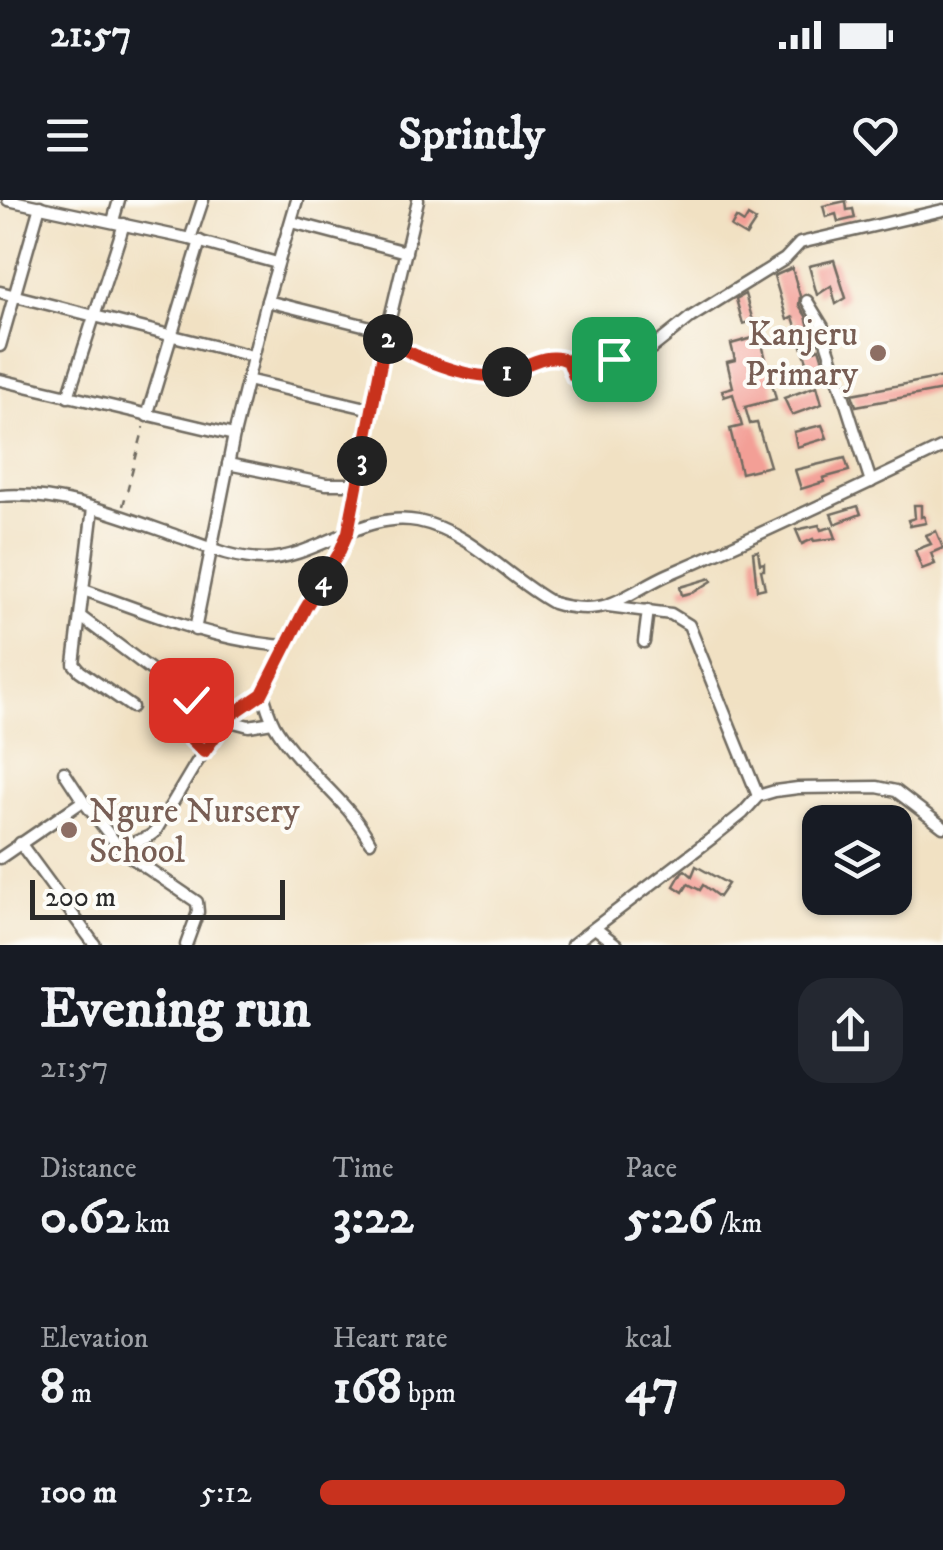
<!DOCTYPE html>
<html lang="en">
<head>
<meta charset="utf-8">
<style>
	body { margin:0; font-family:"IM FELL DW Pica",serif; background:#242831; color:#f1f3f6; height:100vh; display:flex; flex-direction:column; font-size:38px; white-space:nowrap }
	* { box-sizing:border-box; margin:0 }
	p { font-size:32px; color:#9ea1a6 }
	.icon { flex:none; width:55px; height:55px; fill:none; stroke:currentColor; stroke-width:2; stroke-linecap:round; stroke-linejoin:round }
	.map { position:relative; height:745px; overflow:hidden }
	.drawer { display:flex; flex-direction:column; background:#171b24; flex:1 }
	.drawer>* { flex:none }
	.controls { position:absolute; left:802px; top:605px; display:grid; gap:20px }
	.controls a { display:grid; place-items:center; width:110px; height:110px; border-radius:20px; background:#171b24; box-shadow:0 2px 8px #0004; font-size:50px }
	.scale { position:absolute; left:30px; bottom:25px; width:255px; box-sizing:border-box; padding-left:10px; border:5px solid #2b2b2b; border-top:0; font-size:28px; line-height:35px; white-space:nowrap; color:#2b2b2b; -webkit-text-stroke:8px #fdfcf7; paint-order:stroke }
	.pin { position:absolute; display:grid; place-items:center; width:85px; height:85px; color:#fff; margin:-42px; border-radius:20px; box-shadow:0 5px 15px #0006 }
	.km { position:absolute; width:50px; height:50px; margin:-25px; border-radius:50%; background:#222; color:#fff; font-size:28px; line-height:50px; text-align:center }
	.round { display:grid; place-items:center; flex:none; width:105px; height:105px; border-radius:30px; background:#242831 }
	.head { display:flex; align-items:center; justify-content:space-between; height:170px; padding:0 40px }
	h1 { font-size:55px; font-weight:700; line-height:75px }
	.figures { display:grid; grid-template-columns:repeat(3,1fr); gap:15px; height:170px; padding:10px 40px }
	.figures div { display:grid; align-content:center }
	.figures b { font-size:50px; font-weight:700 }
	.figures small { font-size:28px; font-weight:400 }
	.figures p { font-size:28px }
	ul { padding:0 40px; list-style:none; font-size:32px }
	li { display:grid; grid-template-columns:160px 120px 1fr; align-items:center; height:75px }
	li i { height:25px; border-radius:12px; background:#c8321e }
	.status { display:flex; justify-content:space-between; align-items:center; height:70px; padding:0 50px; background:#171b24; direction:ltr }
	.status svg { height:28px; fill:currentColor }
	header { display:flex; justify-content:space-between; align-items:center; height:130px; padding:0 40px; background:#171b24; font-size:45px; font-weight:700 }
	.map>svg:first-child { display:block }
	.building { fill:#f39f96 }
	.lines { fill:none; stroke-linecap:round; stroke-linejoin:round }
	.minor-casing { stroke:#706b60; stroke-width:15 }
	.path { stroke:#706b60; stroke-width:2.5; stroke-dasharray:8 8; stroke-linecap:butt }
	.minor { stroke:#fff; stroke-width:10 }
	.route-casing { stroke:#fff; stroke-width:20 }
	.route { stroke:#c8321e; stroke-width:12 }
	.education-dot { fill:#8d6e63; stroke:#fdfcf7; stroke-width:4 }
	.labels { text-anchor:middle; stroke-width:8; stroke-linejoin:round; paint-order:stroke }
	.education-label { font-size:35px; fill:#785e54; stroke:#fdfcf7; text-anchor:end }
</style>
</head>
<body>
<div class="status"><b>21:57</b><svg viewBox="0 0 49 12"><path d="M0 12V9h3v3zM5 12V6h3v6zM10 12V3h3v9zM15 12V0h3v12zM26 1h20v11H26zM47 4h2v5h-2z"/></svg></div>
<header><svg class="icon" aria-label="menu" viewBox="0 0 24 24"><path d="M4 6h16M4 12h16M4 18h16"/></svg>Sprintly<svg class="icon" aria-label="heart" viewBox="0 0 24 24"><path d="M12 20l-8-8c-3-5 5-10 8-4 3-6 11-1 8 4z"/></svg></header>
<div class="map">
<svg width="943" height="745" viewBox="0 0 943 745">
	<rect width="100%" height="100%" fill="#fdfcf7"/>
	<filter id="ink" filterUnits="userSpaceOnUse"><feTurbulence type="fractalNoise" baseFrequency=".01" numOctaves="2"/><feDisplacementMap in="SourceGraphic" scale="20" xChannelSelector="R" yChannelSelector="G"/><feConvolveMatrix kernelMatrix="1 2 1 2 8 2 1 2 1" color-interpolation-filters="sRGB"/></filter>
	<filter id="wash" filterUnits="userSpaceOnUse"><feTurbulence type="fractalNoise" baseFrequency=".0048" numOctaves="4" result="noise"/><feDisplacementMap in="SourceGraphic" scale="40" xChannelSelector="R" yChannelSelector="G"/><feGaussianBlur stdDeviation="2.25" result="paint"/><feColorMatrix in="noise" values="0 0 0 0 0 0 0 0 0 0 0 0 0 0 0 0 0 1.4 0 .05"/><feComposite in="paint" operator="in"/></filter>
	<g filter="url(#wash)">
		<rect width="100%" height="100%" fill="#f1e1c3"/>
		<g id="blocks">
			<g class="building">
				<path d="M 846,1 L 847,10 L 853,9 L 855,18 L 838,22 L 836,14 L 826,17 L 823,6 Z"/>
				<path d="M 748,16 L 756,21 L 746,36 L 731,27 L 736,18 L 744,23 Z"/>
				<path d="M 834,60 L 846,98 L 836,104 L 831,86 L 817,95 L 809,66 Z"/>
				<path d="M 792,68 L 800,96 L 799,105 L 806,116 L 815,150 L 819,148 L 827,173 L 818,176 L 814,166 L 809,168 L 793,117 L 787,120 L 774,76 Z"/>
				<path d="M 745,94 L 753,121 L 743,124 L 736,99 Z"/>
				<path d="M 760,136 L 776,199 L 745,207 L 750,224 L 757,223 L 770,266 L 741,273 L 730,229 L 742,226 L 733,194 L 724,197 L 722,190 L 733,187 L 727,162 L 735,160 L 731,144 Z"/>
				<path d="M 943,177 L 943,190 L 856,206 L 852,194 Z"/>
				<path d="M 817,186 L 822,204 L 792,215 L 784,198 Z"/>
				<path d="M 822,225 L 827,238 L 797,247 L 794,232 Z"/>
				<path d="M 845,258 L 849,271 L 823,278 L 824,282 L 801,289 L 795,270 Z"/>
				<path d="M 914,305 L 921,305 L 921,317 L 924,316 L 926,323 L 910,326 L 908,320 L 915,318 Z"/>
				<path d="M 858,306 L 861,314 L 835,324 L 831,314 Z"/>
				<path d="M 819,325 L 821,330 L 832,327 L 836,338 L 814,341 L 813,339 L 802,344 L 796,330 Z"/>
				<path d="M 936,331 L 943,348 L 931,353 L 935,364 L 922,369 L 915,350 L 931,344 L 926,335 Z"/>
				<path d="M 758,351 L 760,364 L 764,363 L 764,370 L 761,370 L 765,388 L 757,390 L 753,352 Z"/>
				<path d="M 711,378 L 712,381 L 694,392 L 682,395 L 680,387 Z"/>
				<path d="M 696,666 L 728,684 L 719,697 L 703,685 L 700,690 L 688,684 L 683,692 L 674,686 L 682,672 L 685,670 L 692,676 Z"/>
			</g>
		</g>
	</g>
	<g filter="url(#ink)">
		<use href="#blocks" fill-opacity="0" stroke="#706b60" stroke-width="2.5"/>
		<g class="lines">
			<g class="minor-casing">
				<g id="minor">
					<path d="M 8,0 L 190,39 L 277,63"/>
					<path d="M 113,21 L 119,0"/>
					<path d="M 292,22 L 406,52"/>
					<path d="M 190,39 L 203,0"/>
					<path d="M 0,92 L 252,156"/>
					<path d="M 267,101 L 387,131"/>
					<path d="M 807,101 L 823,127 L 820,136 L 826,141 L 871,282"/>
					<path d="M 386,137 C 410,156 460,176 491,176 C 517,176 540,148 568,161 L 574,177 L 580,179 L 614,159 L 652,148 L 691,117 L 785,59 L 800,43 L 943,10"/>
					<path d="M 0,146 L 40,6"/>
					<path d="M 0,180 L 234,235"/>
					<path d="M 247,180 L 371,209"/>
					<path d="M 68,197 L 124,24"/>
					<path d="M 147,216 L 200,41"/>
					<path d="M 228,264 L 326,284 L 357,284"/>
					<path d="M 0,296 C 60,291 121,316 177,336 C 205,346 234,359 264,359 C 317,358 364,310 418,321 C 471,332 507,378 553,403 C 569,408 591,410 607,405 C 628,398 648,383 669,374 C 761,334 852,291 943,247"/>
					<path d="M 93,308 L 74,464 L 80,471 L 132,507"/>
					<path d="M 84,390 C 151,414 215,441 286,446"/>
					<path d="M 608,406 L 671,414 L 689,425 L 758,596"/>
					<path d="M 81,417 L 190,499 L 190,504 L 178,527 L 204,552"/>
					<path d="M 195,430 L 234,235 L 267,101 L 297,0"/>
					<path d="M 644,442 L 648,410"/>
					<path d="M 263,494 C 267,507 270,520 278,531 C 304,572 347,598 370,642"/>
					<path d="M 226,520 L 249,526 L 272,522"/>
					<path d="M 64,572 L 83,601"/>
					<path d="M 20,643 L 95,745"/>
					<path d="M 120,648 L 148,637 L 155,632 L 195,565 L 223,523 L 229,515 L 263,494 L 305,409 L 332,367 L 348,333 L 387,131 L 418,0"/>
					<path d="M 0,658 L 83,601 L 122,651 L 197,702 L 198,712 L 186,745"/>
					<path d="M 595,728 L 617,745"/>
					<path d="M 572,745 L 712,638 L 743,613 L 758,596 L 775,591 L 798,588 L 877,587 L 896,591 L 943,627"/>
				</g>
			</g>
			<path class="path" d="M 123,306 L 144,227"/>
			<use href="#minor" class="minor"/>
		</g>
	</g>
	<g class="lines" filter="url(#ink)">
		<g class="route-casing">
			<path id="route" d="M 191,500 L 178,526 L 204,552 L 230,516 L 262,494 L 305,409 L 339,353 L 348,332 L 386,138 C 410,156 460,176 491,176 C 517,176 541,148 568,161 L 574,177 L 580,179 L 614,159"/>
		</g>
		<use href="#route" class="route"/>
	</g>
	<g class="education-dot">
		<circle cx="878" cy="153" r="10"/>
		<circle cx="69" cy="630" r="10"/>
	</g>
	<g class="labels">
		<g class="education-label">
			<text x="858" y="145">Kanjeru<tspan x="858" dy="40">Primary</tspan></text>
			<text x="89" y="622" text-anchor="start">Ngure Nursery<tspan x="89" dy="40">School</tspan></text>
		</g>
	</g>
</svg>
<div class="controls">
<a><svg class="icon" aria-label="layers" viewBox="0 0 24 24"><path d="M12 4l9 5-9 5-9-5zM3 14l9 5 9-5"/></svg></a>
</div>
<div class="scale">200 m</div>
<div class="pin" style="left:614px;top:159px;background:#1e9e55"><svg class="icon" aria-label="arrive" viewBox="0 0 24 24"><path d="M6 21V4h12l-3 4 3 4H6"/></svg></div>
<div class="pin" style="left:191px;top:500px;background:#d93025"><svg class="icon" aria-label="check" viewBox="0 0 24 24"><path d="M5 12l5 5 9-10"/></svg></div>
<b class="km" style="left:507px;top:172px">1</b>
<b class="km" style="left:388px;top:139px">2</b>
<b class="km" style="left:362px;top:261px">3</b>
<b class="km" style="left:323px;top:381px">4</b>
</div>
<section class="drawer">
<div class="head"><div><h1>Evening run</h1><p>21:57</p></div><a class="round"><svg class="icon" aria-label="share" viewBox="0 0 24 24"><path d="M12 15V3M7 8l5-5 5 5M5 13v7h14v-7"/></svg></a></div>
<div class="figures">
<div><p>Distance</p><b>0.62<small> km</small></b></div>
<div><p>Time</p><b>3:22</b></div>
<div><p>Pace</p><b>5:26<small> /km</small></b></div>
</div>
<div class="figures">
<div><p>Elevation</p><b>8<small> m</small></b></div>
<div><p>Heart rate</p><b>168<small> bpm</small></b></div>
<div><p>kcal</p><b>47</b></div>
</div>
<ul>
<li><b>100 m</b>5:12<i style="width:90%"></i></li>
</ul>
</section>
</body>
</html>
